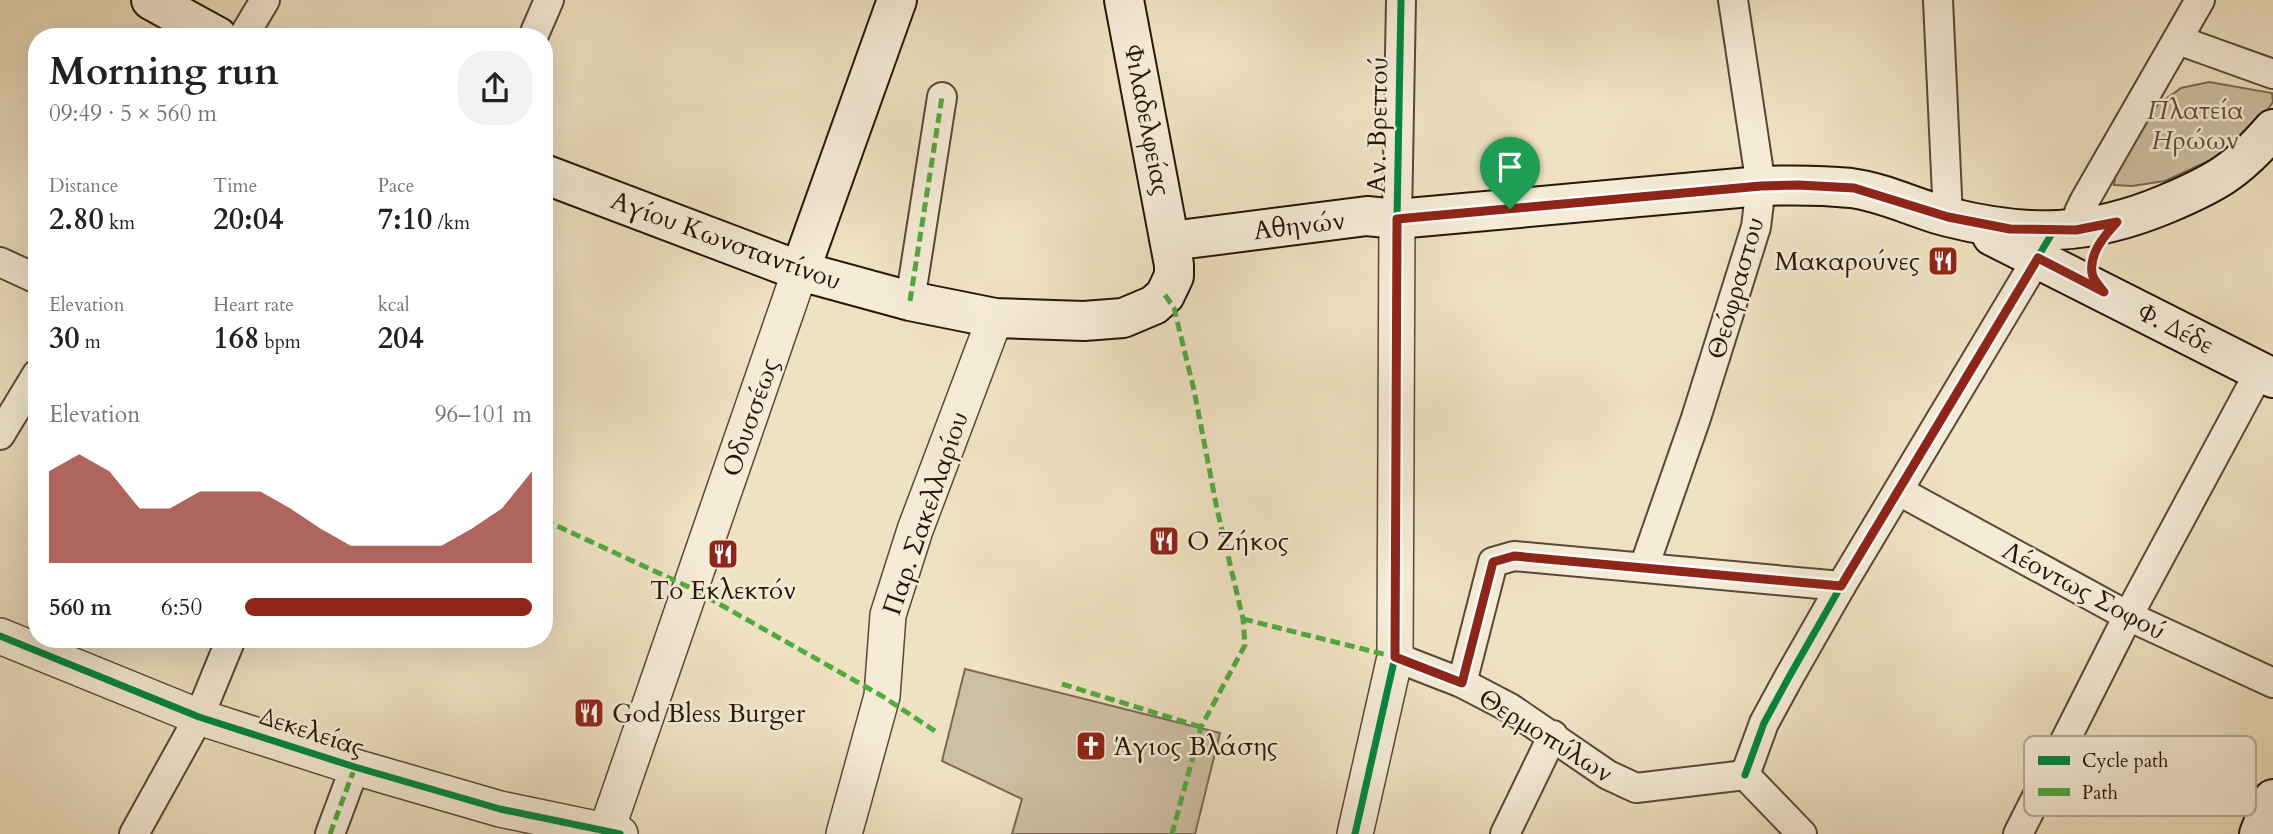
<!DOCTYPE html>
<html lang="en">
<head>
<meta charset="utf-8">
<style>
	body { margin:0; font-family:Cardo,serif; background:#f2f2f2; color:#202124; height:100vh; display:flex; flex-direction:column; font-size:26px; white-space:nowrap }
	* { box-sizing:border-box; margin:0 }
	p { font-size:23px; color:#757577 }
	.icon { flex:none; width:38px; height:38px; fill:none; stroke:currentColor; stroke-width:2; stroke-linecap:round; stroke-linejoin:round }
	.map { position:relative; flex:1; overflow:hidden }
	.side { position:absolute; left:28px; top:28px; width:525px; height:620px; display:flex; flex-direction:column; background:#fff; border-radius:28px; box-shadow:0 7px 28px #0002 }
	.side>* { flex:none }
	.pin { position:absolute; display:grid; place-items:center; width:60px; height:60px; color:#fff; margin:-72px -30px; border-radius:50% 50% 50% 0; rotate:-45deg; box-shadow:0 0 7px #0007 }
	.pin .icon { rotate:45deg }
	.round { display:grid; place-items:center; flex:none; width:74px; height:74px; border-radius:28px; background:#f2f2f2 }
	.overview { display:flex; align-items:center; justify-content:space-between; height:119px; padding:0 21px }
	h1 { font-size:38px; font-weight:800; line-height:52px }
	.stats { display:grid; grid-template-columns:repeat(3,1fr); gap:10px; height:119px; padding:7px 21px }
	.stats div { display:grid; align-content:center }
	.stats b { font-size:30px; font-weight:800 }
	.stats small { font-size:19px; font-weight:400 }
	.stats p { font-size:19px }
	.chart { height:196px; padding:14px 21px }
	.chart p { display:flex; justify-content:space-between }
	.chart svg { width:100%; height:126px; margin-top:7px; fill:#8f2418; opacity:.7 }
	ul { padding:0 21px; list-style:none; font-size:23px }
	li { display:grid; grid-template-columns:112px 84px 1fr; align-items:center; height:52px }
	li i { height:18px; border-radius:9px; background:#8f2418 }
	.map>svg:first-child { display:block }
	.green { fill:#cdbfa2; stroke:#7a6a54; stroke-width:2 }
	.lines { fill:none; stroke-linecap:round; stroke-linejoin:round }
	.minor-casing { stroke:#594836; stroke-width:32 }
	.tertiary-casing { stroke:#594836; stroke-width:38 }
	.secondary-casing { stroke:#271507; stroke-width:42 }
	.minor { stroke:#f5ecd7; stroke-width:28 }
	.tertiary { stroke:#f5ecd7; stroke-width:35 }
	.secondary { stroke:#f5ecd7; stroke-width:38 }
	.quiet { stroke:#53a941; stroke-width:5; stroke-dasharray:10 5; stroke-linecap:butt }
	.cycleway-casing { stroke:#f5ecd7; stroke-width:11 }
	.cycleway { stroke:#00873e; stroke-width:7 }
	.route-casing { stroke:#fff; stroke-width:14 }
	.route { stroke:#8f2418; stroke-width:9 }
	.labels { text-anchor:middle; stroke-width:5; stroke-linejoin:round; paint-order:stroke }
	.park-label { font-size:26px; font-style:italic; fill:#61503d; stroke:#f5ecd7 }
	.street-label { font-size:26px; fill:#271507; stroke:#f5ecd7 }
	.poi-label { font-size:26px; fill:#271507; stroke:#f5ecd7; text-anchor:start }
	.key { fill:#f5ecd7; stroke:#b7ac99; stroke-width:2 }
	.key-label { font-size:19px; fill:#271507 }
</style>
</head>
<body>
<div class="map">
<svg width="2273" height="834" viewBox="0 0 2273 834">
	<rect width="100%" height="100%" fill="#efe2c2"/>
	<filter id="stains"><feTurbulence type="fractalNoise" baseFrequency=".00286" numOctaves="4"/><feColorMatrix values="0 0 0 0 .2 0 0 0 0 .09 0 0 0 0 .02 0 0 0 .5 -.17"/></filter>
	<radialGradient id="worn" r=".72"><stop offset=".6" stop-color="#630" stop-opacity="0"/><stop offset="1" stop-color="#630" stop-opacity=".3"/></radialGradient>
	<g class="green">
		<path d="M 2209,82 L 2272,93 L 2273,102 L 2247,138 L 2217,157 L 2165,181 L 2132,186 L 2114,185 L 2116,171 L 2155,107 L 2181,88 Z"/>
		<path d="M 965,669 L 1220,733 L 1195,834 L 1012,834 L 1022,799 L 942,761 Z"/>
	</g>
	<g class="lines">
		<g class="minor-casing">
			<g id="minor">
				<path d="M 1938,0 L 1948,217"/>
				<path d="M 243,37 L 265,0"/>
				<path d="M 533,37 L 549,0"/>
				<path d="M 2178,40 L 2273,74"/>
				<path d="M 1397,219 L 1401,0"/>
				<path d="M 2076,230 L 2079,212 L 2085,200 L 2200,0"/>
				<path d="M 0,262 L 37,279"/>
				<path d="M 910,301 L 942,97"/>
				<path d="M 0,435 L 37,374"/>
				<path d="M 1899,491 L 2128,616 L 2273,683"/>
				<path d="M 1644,567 L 1696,418 L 1756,227 L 1761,186 L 1733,0"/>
				<path d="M 1395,657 L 1462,683 L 1510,708 L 1608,775 L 1636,788 L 1745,775 L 1802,834"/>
				<path d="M 1462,683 L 1493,562 L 1514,556 L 1841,586"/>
				<path d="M 1745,775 L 1764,723 L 1789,677 L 1841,586 L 2047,242"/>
				<path d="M 134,834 L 199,717 L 231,639"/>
				<path d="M 330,834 L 355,767"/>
				<path d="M 1505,834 L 1553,735"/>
				<path d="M 2018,834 L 2128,616 L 2260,371"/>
			</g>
		</g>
		<g class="tertiary-casing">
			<g id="tertiary">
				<path d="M 0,636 L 199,717 L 355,767 L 500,809 L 620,834"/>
				<path d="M 606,832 L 800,271"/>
				<path d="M 844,834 L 882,696 L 888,615 L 915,530 L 995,318"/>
				<path d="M 1355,834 L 1395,657 L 1397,219"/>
			</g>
		</g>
		<g class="secondary-casing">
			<g id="secondary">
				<path d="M 151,0 L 218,37"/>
				<path d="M 544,174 L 800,271 L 910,301 L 995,318 L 1084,321 L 1123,318 L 1154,305 L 1165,295 L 1174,276 L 1174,265 L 1124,0"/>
				<path d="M 1992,236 L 2273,378"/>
				<path d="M 1171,241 L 1367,216 L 1397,219 L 1761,186 C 1791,185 1821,185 1851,188 C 1883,192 1917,209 1948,217 C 2027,237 2090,236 2166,204 C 2216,183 2237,171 2273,129"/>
				<path d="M 800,271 L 897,0"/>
				<path d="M 2259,834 L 2273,799"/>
			</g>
		</g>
		<use href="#minor" class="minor"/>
		<use href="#tertiary" class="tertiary"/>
		<use href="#secondary" class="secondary"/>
		<g class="quiet">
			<path d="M 1165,295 L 1174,308 L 1194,390 L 1217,509 L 1243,619 L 1245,645 L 1201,727 L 1172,834"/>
			<path d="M 910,301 L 942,97"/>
			<path d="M 544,520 L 691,588 L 882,696 L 935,731"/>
			<path d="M 1243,619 L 1395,657"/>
			<path d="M 1062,684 L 1201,727"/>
			<path d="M 330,834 L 355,767"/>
		</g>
		<g class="cycleway-casing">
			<g id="cycleway">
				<path d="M 0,636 L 199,717 L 355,767 L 500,809 L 620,834"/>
				<path d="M 1745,775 L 1764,723 L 1789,677 L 1841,586 L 2054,230"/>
				<path d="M 1355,834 L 1395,657 L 1397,219 L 1401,0"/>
			</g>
		</g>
		<use href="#cycleway" class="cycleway"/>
	</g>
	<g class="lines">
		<g class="route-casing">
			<path id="route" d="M 1798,185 L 1854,188 L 1948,217 L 2010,229 L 2076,230 L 2117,222 C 2105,235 2089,253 2092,273 C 2093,280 2100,287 2104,292 L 2038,258 L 1841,586 L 1514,556 L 1493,562 L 1462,683 L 1395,657 L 1397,219 L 1761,186 Z"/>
		</g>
		<use href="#route" class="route"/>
	</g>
	<defs>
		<g id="restaurant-square" transform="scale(1.575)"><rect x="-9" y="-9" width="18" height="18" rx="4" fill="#8f2418" stroke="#f5ecd7"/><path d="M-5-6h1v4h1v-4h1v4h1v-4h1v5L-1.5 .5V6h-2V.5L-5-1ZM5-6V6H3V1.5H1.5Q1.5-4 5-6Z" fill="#fff"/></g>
		<g id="church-square" transform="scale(1.575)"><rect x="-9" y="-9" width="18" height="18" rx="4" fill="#8f2418" stroke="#f5ecd7"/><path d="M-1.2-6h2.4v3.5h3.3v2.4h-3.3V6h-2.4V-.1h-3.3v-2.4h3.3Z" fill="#fff"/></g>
	</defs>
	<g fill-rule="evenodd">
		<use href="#restaurant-square" x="1943" y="261"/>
		<use href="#restaurant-square" x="1164" y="541"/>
		<use href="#restaurant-square" x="723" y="554"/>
		<use href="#restaurant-square" x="589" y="713"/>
		<use href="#church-square" x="1091" y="746"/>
	</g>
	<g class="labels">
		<g class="park-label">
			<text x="2195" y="119">Πλατεία<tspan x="2195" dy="30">Ηρώων</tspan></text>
		</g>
		<g class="street-label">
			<text transform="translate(1148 120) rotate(79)" y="9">Φιλαδελφείας</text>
			<text transform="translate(1377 125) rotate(-89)" y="9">Αν. Βρεττού</text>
			<text transform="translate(1299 225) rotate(-7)" y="9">Αθηνών</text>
			<text transform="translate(726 240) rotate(20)" y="9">Αγίου Κωνσταντίνου</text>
			<text transform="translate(1735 288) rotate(-74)" y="9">Θεόφραστου</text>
			<text transform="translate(2176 328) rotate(27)" y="9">Φ. Δέδε</text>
			<text transform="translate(750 417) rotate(-71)" y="9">Οδυσσέως</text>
			<text transform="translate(925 513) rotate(-71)" y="9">Παρ. Σακελλαρίου</text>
			<text transform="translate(2084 590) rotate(28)" y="9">Λέοντως Σοφού</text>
			<text transform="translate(312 731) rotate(18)" y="9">Δεκελείας</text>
			<text transform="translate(1546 735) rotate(32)" y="9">Θερμοπύλων</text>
		</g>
		<g class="poi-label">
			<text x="1920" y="270" text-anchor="end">Μακαρούνες</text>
			<text x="1187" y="550">Ο Ζήκος</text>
			<text x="723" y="599" text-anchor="middle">Το Εκλεκτόν</text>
			<text x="612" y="722">God Bless Burger</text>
			<text x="1114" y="755">Άγιος Βλάσης</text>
		</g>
	</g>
	<rect x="2024" y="736" width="232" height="80" rx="10" class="key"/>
	<rect x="2038" y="756" width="32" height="9" fill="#00873e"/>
	<rect x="2038" y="788" width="32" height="8" fill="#53a941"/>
	<g class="key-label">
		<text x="2082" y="767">Cycle path</text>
		<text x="2082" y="799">Path</text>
	</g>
	<rect width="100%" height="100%" filter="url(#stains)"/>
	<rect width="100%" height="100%" fill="url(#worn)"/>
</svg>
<div class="pin" style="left:1510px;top:209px;background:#1e9e55"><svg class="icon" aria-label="arrive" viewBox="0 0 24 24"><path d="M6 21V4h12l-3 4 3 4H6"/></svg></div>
<section class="side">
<div class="overview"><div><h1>Morning run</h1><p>09:49 · 5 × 560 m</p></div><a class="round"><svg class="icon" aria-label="share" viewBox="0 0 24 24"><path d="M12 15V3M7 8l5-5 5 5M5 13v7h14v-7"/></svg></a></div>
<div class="stats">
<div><p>Distance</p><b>2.80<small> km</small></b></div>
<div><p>Time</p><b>20:04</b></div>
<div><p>Pace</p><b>7:10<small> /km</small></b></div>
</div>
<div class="stats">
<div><p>Elevation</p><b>30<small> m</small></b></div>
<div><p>Heart rate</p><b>168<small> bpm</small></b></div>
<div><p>kcal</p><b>204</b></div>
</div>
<div class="chart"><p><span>Elevation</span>96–101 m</p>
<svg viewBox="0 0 160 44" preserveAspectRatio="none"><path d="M0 44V12L10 6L20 12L30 25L40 25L50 19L60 19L70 19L80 25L90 32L100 38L110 38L120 38L130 38L140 32L150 25L160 12V44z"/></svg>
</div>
<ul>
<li><b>560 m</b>6:50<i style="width:100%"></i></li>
</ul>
</section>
</div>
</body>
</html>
